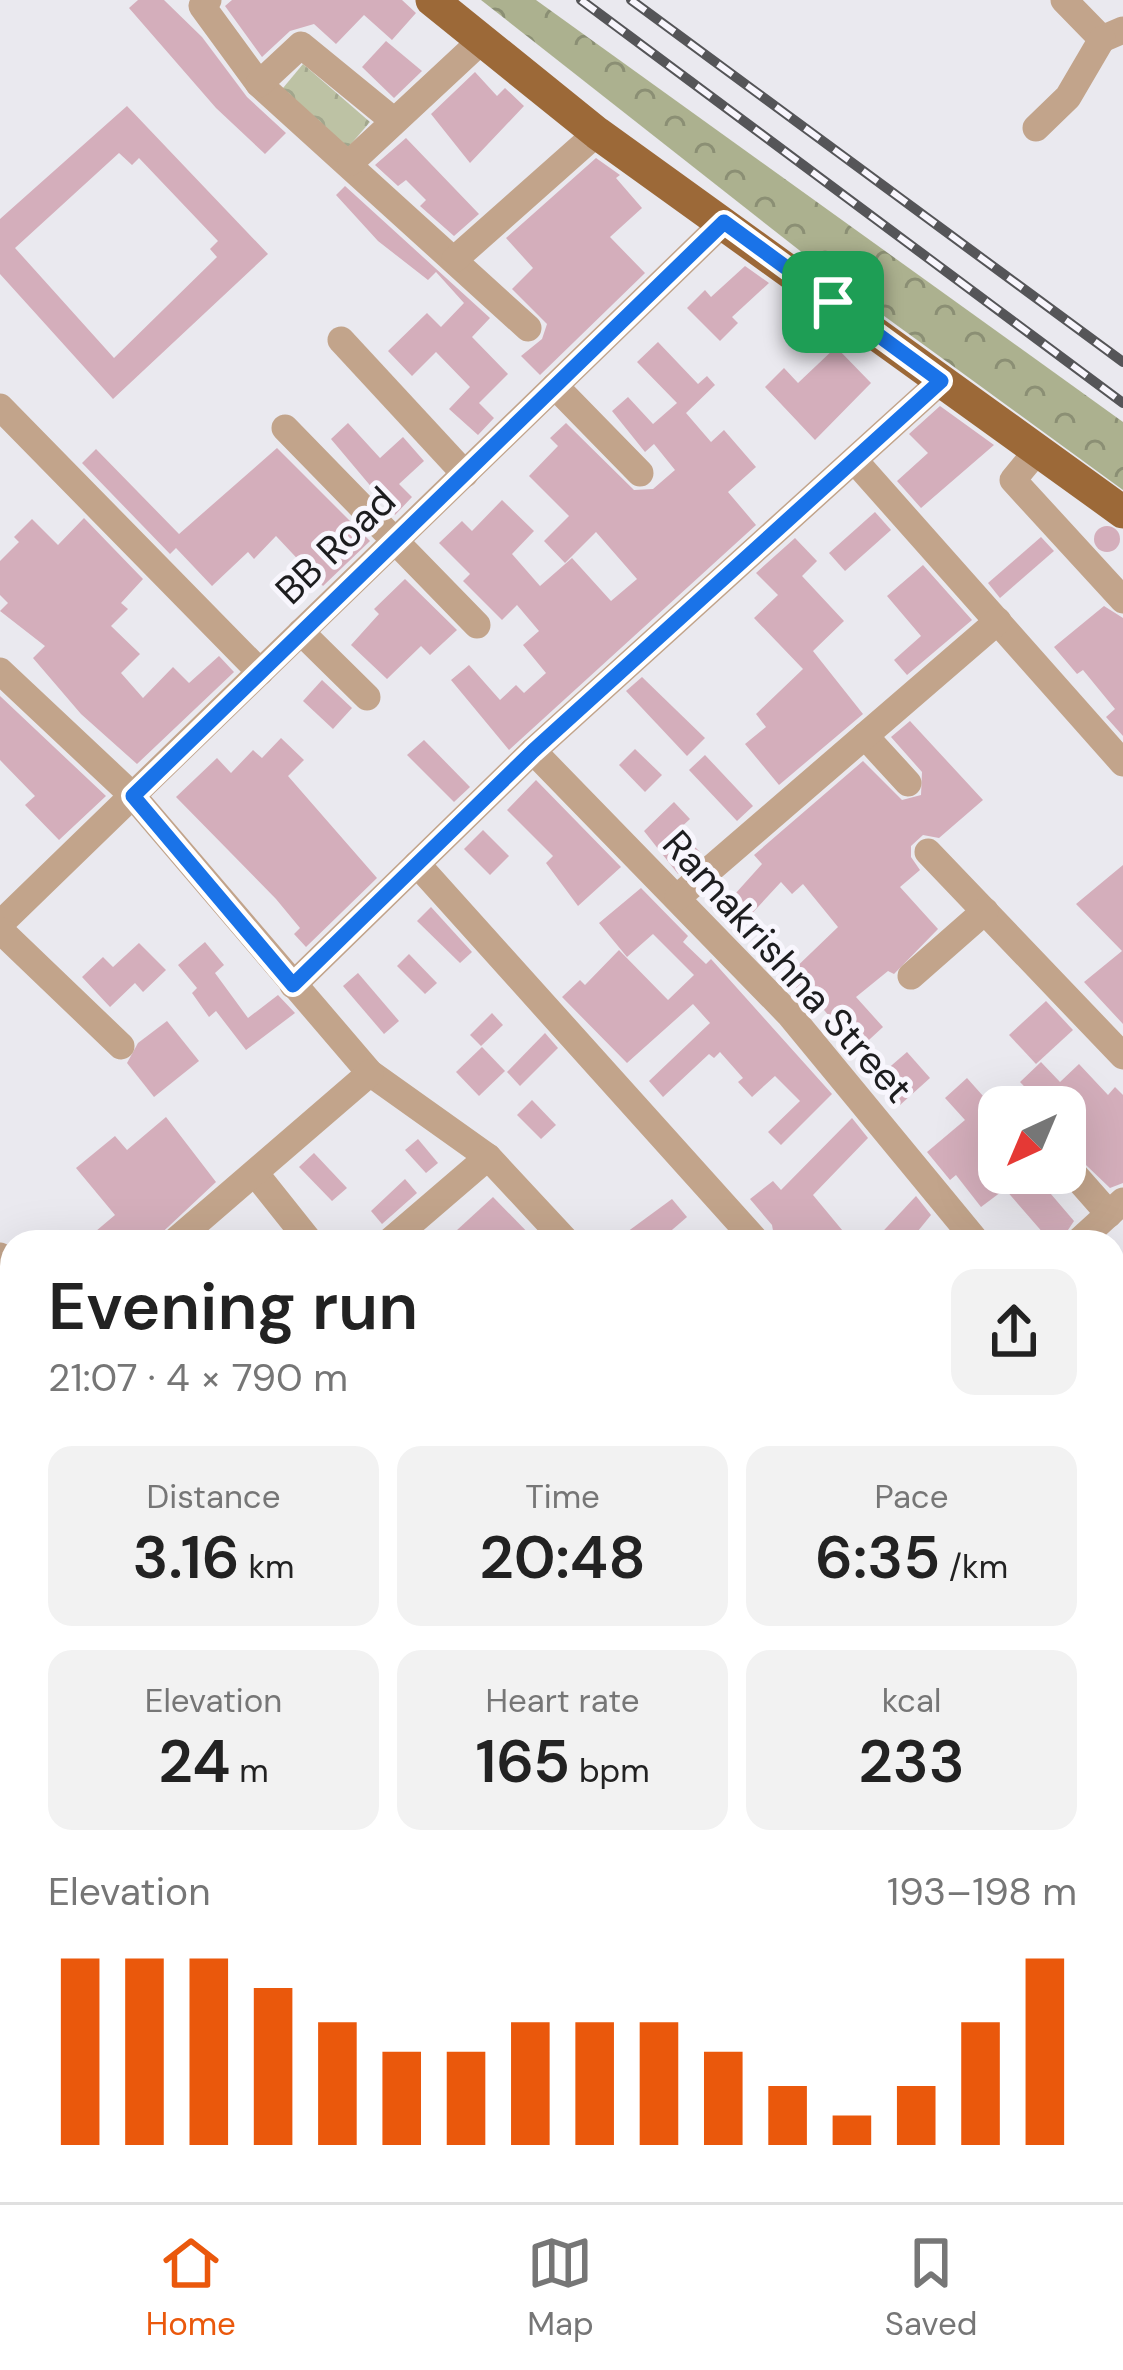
<!DOCTYPE html>
<html lang="en">
<head>
<meta charset="utf-8">
<style>
	body { margin:0; font-family:"DM Sans",sans-serif; background:#f2f2f2; color:#222; height:100vh; display:flex; flex-direction:column; font-size:45px; white-space:nowrap }
	* { box-sizing:border-box; margin:0 }
	p { font-size:39px; color:#767676 }
	.icon { flex:none; width:66px; height:66px; fill:none; stroke:currentColor; stroke-width:2; stroke-linecap:round; stroke-linejoin:round }
	.map { position:relative; flex:1; overflow:hidden }
	.details { position:absolute; left:0px; top:1230px; width:1125px; height:972px; display:flex; flex-direction:column; background:#fff; border-radius:36px 36px 0 0; box-shadow:0 12px 48px #0002 }
	.details>* { flex:none }
	.needle { width:78px; rotate:224deg }
	.controls { position:absolute; left:978px; top:1086px; display:grid; gap:24px }
	.controls a { display:grid; place-items:center; width:108px; height:108px; border-radius:24px; background:#fff; box-shadow:0 12px 48px #0002; font-size:60px }
	.pin { position:absolute; display:grid; place-items:center; width:102px; height:102px; color:#fff; margin:-51px; border-radius:24px; box-shadow:0 6px 18px #0006 }
	.round { display:grid; place-items:center; flex:none; width:126px; height:126px; border-radius:24px; background:#f2f2f2 }
	.overview { display:flex; align-items:center; justify-content:space-between; height:204px; padding:0 48px }
	h1 { font-size:66px; font-weight:600; line-height:90px }
	.metrics { display:grid; grid-template-columns:repeat(3,1fr); gap:18px; height:204px; padding:12px 48px }
	.metrics div { display:grid; align-content:center; border-radius:24px; background:#f2f2f2; text-align:center }
	.metrics b { font-size:60px; font-weight:600 }
	.metrics small { font-size:33px; font-weight:400 }
	.metrics p { font-size:33px }
	.chart { height:336px; padding:24px 48px }
	.chart p { display:flex; justify-content:space-between }
	.chart svg { width:100%; height:216px; margin-top:12px; stroke:#ea580c; stroke-width:6 }
	.tab-bar { display:flex; justify-content:space-around; align-items:center; height:168px; border-top:3px solid #e0e0e0; background:#fff; font-size:33px; color:#767676 }
	.tab-bar a { display:grid; justify-items:center; gap:6px }
	.tab-bar .selected { color:#ea580c }
	.map>svg:first-child { display:block }
	.forest { fill:url(#forest-crowns) }
	.park { fill:url(#park-crowns) }
	.building { fill:#d4aebb; fill-rule:evenodd }
	.lines { fill:none; stroke-linecap:round; stroke-linejoin:round }
	.minor { stroke:#c2a48b; stroke-width:27 }
	.major { stroke:#9c6938; stroke-width:33 }
	.rail-casing { stroke:#555558; stroke-width:10 }
	.rail { stroke:#f8f6fd; stroke-width:6; stroke-dasharray:18; stroke-linecap:butt }
	.route-casing { stroke:#fff; stroke-width:24 }
	.route { stroke:#1a73e8; stroke-width:15 }
	.labels { text-anchor:middle; stroke-width:10; stroke-linejoin:round; paint-order:stroke }
	.street-label { font-size:39px; fill:#1d1d1f; stroke:#f8f6fd }
</style>
</head>
<body>
<div class="map">
<svg width="1123" height="2202" viewBox="0 0 1123 2202">
	<defs>
		<pattern id="forest-crowns" width="20" height="18" patternUnits="userSpaceOnUse" patternTransform="scale(3)"><rect width="20" height="18" fill="#acb18f"/><path d="M2 6a3 3 0 1 1 6 0M12 15a3 3 0 1 1 6 0" fill="none" stroke="#8b8f74"/></pattern>
		<pattern id="park-crowns" width="20" height="18" patternUnits="userSpaceOnUse" patternTransform="scale(3)"><rect width="20" height="18" fill="#bdc2a4"/><path d="M2 6a3 3 0 1 1 6 0M12 15a3 3 0 1 1 6 0" fill="none" stroke="#a2a68d"/></pattern>
	</defs>
	<rect width="100%" height="100%" fill="#eae9ef"/>
	<path class="forest" d="M 481,0 L 536,0 L 1123,422 L 1123,490 L 869,305 Z"/>
	<path class="park" d="M 303,64 L 370,122 L 344,152 L 278,94 Z"/>
	<g class="building">
		<path d="M 138,0 L 164,0 L 202,37 L 247,97 L 286,133 L 265,154 L 216,108 L 129,8 Z"/>
		<path d="M 232,0 L 402,0 L 416,13 L 392,40 L 364,15 L 336,44 L 314,24 L 290,31 L 262,57 L 225,6 Z"/>
		<path d="M 386,41 L 422,71 L 394,98 L 362,67 Z"/>
		<path d="M 475,72 L 497,96 L 505,88 L 524,106 L 470,163 L 431,114 Z"/>
		<path d="M 127,106 L 268,254 L 113,399 L 0,274 L 0,219 ZM 119,153 L 132,165 L 139,158 L 218,241 L 210,249 L 217,257 L 114,358 L 15,248 Z"/>
		<path d="M 406,138 L 479,214 L 454,236 L 420,206 L 426,200 L 406,180 L 398,186 L 375,165 Z"/>
		<path d="M 596,158 L 620,175 L 616,178 L 642,208 L 610,237 L 645,273 L 540,375 L 521,356 L 542,339 L 547,324 L 512,289 L 533,268 L 506,238 Z"/>
		<path d="M 345,186 L 490,318 L 472,337 L 508,374 L 479,403 L 494,418 L 478,435 L 449,409 L 470,387 L 436,352 L 412,376 L 388,351 L 427,313 L 441,327 L 464,303 L 436,272 L 428,280 L 378,241 L 336,195 Z"/>
		<path d="M 745,266 L 769,283 L 732,317 L 738,323 L 720,341 L 687,308 L 705,290 L 711,297 Z"/>
		<path d="M 658,342 L 698,384 L 707,376 L 715,385 L 686,413 L 711,442 L 724,430 L 756,467 L 728,492 L 756,525 L 509,750 L 451,680 L 469,665 L 500,700 L 516,685 L 524,693 L 546,673 L 523,645 L 539,631 L 517,605 L 502,620 L 463,581 L 470,574 L 439,543 L 462,521 L 472,531 L 502,500 L 534,531 L 512,554 L 540,586 L 572,558 L 611,601 L 637,579 L 596,532 L 565,563 L 544,541 L 569,516 L 529,476 L 558,446 L 550,438 L 566,423 L 634,490 L 653,489 L 675,470 L 654,444 L 645,452 L 612,411 L 628,397 L 653,424 L 677,403 L 637,362 Z"/>
		<path d="M 836,347 L 871,383 L 815,440 L 765,387 L 784,368 L 798,383 Z"/>
		<path d="M 940,406 L 994,445 L 921,508 L 897,481 L 928,453 L 909,434 Z"/>
		<path d="M 348,423 L 380,458 L 403,437 L 424,461 L 399,484 L 412,497 L 395,515 L 331,439 Z"/>
		<path d="M 277,448 L 370,541 L 323,586 L 276,536 L 254,559 L 248,552 L 212,586 L 176,548 L 170,554 L 82,463 L 96,449 L 179,534 Z"/>
		<path d="M 875,512 L 891,530 L 845,571 L 829,553 Z"/>
		<path d="M 84,518 L 143,579 L 121,603 L 128,609 L 111,626 L 140,654 L 121,673 L 143,698 L 173,667 L 189,683 L 219,656 L 234,672 L 137,764 L 81,714 L 33,658 L 45,646 L 0,611 L 8,603 L 0,595 L 0,561 L 19,542 L 14,537 L 32,519 L 58,545 Z"/>
		<circle cx="1107" cy="539" r="13"/>
		<path d="M 1041,537 L 1054,551 L 1000,598 L 988,583 Z"/>
		<path d="M 795,538 L 817,561 L 802,576 L 844,621 L 813,651 L 863,714 L 779,785 L 745,744 L 766,727 L 756,714 L 803,669 L 754,618 L 778,595 L 756,573 Z"/>
		<path d="M 923,565 L 972,620 L 907,675 L 894,660 L 921,636 L 887,596 Z"/>
		<path d="M 405,579 L 457,630 L 430,655 L 421,646 L 387,679 L 351,645 L 379,614 L 374,609 Z"/>
		<path d="M 1104,606 L 1123,618 L 1123,736 L 1106,717 L 1115,709 L 1083,670 L 1077,674 L 1054,647 Z"/>
		<path d="M 642,677 L 705,738 L 687,756 L 626,691 Z"/>
		<path d="M 322,680 L 352,708 L 333,729 L 303,701 Z"/>
		<path d="M 0,696 L 106,796 L 59,840 L 25,805 L 35,796 L 0,760 Z"/>
		<path d="M 910,721 L 983,800 L 939,838 L 923,835 L 911,846 L 911,857 L 920,870 L 900,887 L 938,929 L 894,974 L 888,971 L 856,997 L 883,1027 L 858,1050 L 813,997 L 809,1001 L 786,977 L 838,927 L 803,884 L 792,894 L 781,882 L 744,922 L 726,904 L 762,864 L 754,855 L 863,761 L 902,800 L 921,795 L 922,772 L 891,737 Z"/>
		<path d="M 281,738 L 304,760 L 288,776 L 377,878 L 306,947 L 294,934 L 300,928 L 276,899 L 176,797 L 217,758 L 231,773 L 253,750 L 262,758 Z"/>
		<path d="M 424,740 L 470,787 L 454,802 L 407,755 Z"/>
		<path d="M 635,749 L 662,775 L 645,792 L 619,765 Z"/>
		<path d="M 705,755 L 753,806 L 737,821 L 689,770 Z"/>
		<path d="M 536,780 L 621,867 L 578,906 L 546,863 L 553,856 L 507,810 Z"/>
		<path d="M 674,802 L 690,819 L 678,830 L 701,853 L 678,874 L 644,831 Z"/>
		<path d="M 483,830 L 509,856 L 490,875 L 464,849 Z"/>
		<path d="M 1123,865 L 1123,1024 L 1084,982 L 1122,951 L 1076,904 Z"/>
		<path d="M 641,888 L 688,936 L 683,942 L 706,964 L 711,959 L 832,1094 L 781,1145 L 768,1132 L 800,1101 L 775,1076 L 752,1097 L 738,1082 L 743,1078 L 720,1052 L 714,1058 L 709,1054 L 663,1097 L 649,1081 L 710,1023 L 693,1004 L 627,1063 L 562,997 L 580,980 L 585,985 L 619,950 L 668,1000 L 694,975 L 653,934 L 627,957 L 599,923 Z"/>
		<path d="M 431,907 L 472,952 L 460,963 L 417,921 Z"/>
		<path d="M 205,942 L 224,965 L 215,973 L 248,1018 L 278,995 L 295,1013 L 246,1050 L 216,1011 L 209,1017 L 192,993 L 197,988 L 178,965 Z"/>
		<path d="M 139,943 L 166,970 L 143,992 L 135,983 L 110,1007 L 82,977 L 103,957 L 113,967 Z"/>
		<path d="M 409,954 L 437,983 L 425,994 L 397,966 Z"/>
		<path d="M 358,973 L 399,1021 L 384,1034 L 343,986 Z"/>
		<path d="M 1046,1001 L 1073,1030 L 1036,1064 L 1009,1035 Z"/>
		<path d="M 492,1013 L 503,1025 L 481,1046 L 470,1035 Z"/>
		<path d="M 167,1021 L 199,1061 L 154,1097 L 127,1063 L 138,1043 Z"/>
		<path d="M 545,1033 L 558,1048 L 520,1086 L 507,1072 Z"/>
		<path d="M 482,1047 L 505,1071 L 479,1096 L 456,1072 Z"/>
		<path d="M 907,1052 L 930,1078 L 900,1105 L 877,1078 Z"/>
		<path d="M 1041,1062 L 1060,1082 L 1079,1064 L 1108,1095 L 1115,1087 L 1123,1095 L 1123,1183 L 1110,1188 L 1065,1145 L 1065,1107 L 1044,1107 L 1020,1082 Z"/>
		<path d="M 967,1078 L 999,1114 L 999,1173 L 1033,1173 L 1074,1221 L 1060,1242 L 1051,1242 L 1005,1189 L 981,1207 L 956,1175 L 950,1180 L 927,1152 L 965,1120 L 945,1098 Z"/>
		<path d="M 532,1100 L 556,1125 L 541,1139 L 517,1115 Z"/>
		<path d="M 166,1117 L 216,1182 L 152,1242 L 83,1242 L 115,1215 L 76,1168 L 115,1136 L 127,1150 Z"/>
		<path d="M 852,1118 L 868,1138 L 813,1195 L 852,1242 L 775,1242 L 772,1225 L 750,1199 L 773,1181 L 781,1190 Z"/>
		<path d="M 418,1139 L 438,1163 L 426,1173 L 405,1150 Z"/>
		<path d="M 314,1153 L 347,1188 L 332,1201 L 299,1167 Z"/>
		<path d="M 405,1179 L 417,1193 L 382,1224 L 371,1211 Z"/>
		<path d="M 916,1196 L 931,1215 L 909,1242 L 873,1242 Z"/>
		<path d="M 493,1197 L 537,1242 L 444,1242 Z"/>
		<path d="M 672,1199 L 687,1217 L 658,1242 L 635,1242 L 627,1232 Z"/>
	</g>
	<g class="lines">
		<g class="minor">
			<path d="M 208,0 L 202,6 L 259,84 L 528,328"/>
			<path d="M 1064,0 L 1102,39 L 1123,30"/>
			<path d="M 259,84 L 301,45 L 394,121"/>
			<path d="M 1036,128 L 1068,97 L 1102,39"/>
			<path d="M 351,162 L 482,40"/>
			<path d="M 455,259 L 597,133"/>
			<path d="M 341,340 L 465,474"/>
			<path d="M 555,386 L 640,473"/>
			<path d="M 0,407 L 260,672"/>
			<path d="M 285,428 L 477,625"/>
			<path d="M 1037,451 L 1013,480 L 1123,600"/>
			<path d="M 855,461 L 1123,763"/>
			<path d="M 301,632 L 367,697"/>
			<path d="M 0,671 L 133,796 L 370,1073 L 488,1157 L 567,1242"/>
			<path d="M 865,736 L 908,783"/>
			<path d="M 533,751 L 789,1014 L 977,1242"/>
			<path d="M 928,852 L 1123,1056"/>
			<path d="M 417,864 L 757,1242"/>
			<path d="M 678,897 L 998,621"/>
			<path d="M 0,924 L 724,222"/>
			<path d="M 0,930 L 121,1046"/>
			<path d="M 911,976 L 985,911"/>
			<path d="M 293,985 L 533,751 L 941,381"/>
			<path d="M 1065,1164 L 1109,1214"/>
			<path d="M 255,1173 L 310,1242"/>
			<path d="M 174,1242 L 370,1073"/>
			<path d="M 389,1242 L 488,1157"/>
			<path d="M 1078,1242 L 1123,1201"/>
			<path d="M 0,1256 L 12,1270"/>
			<path d="M 1113,1405 L 1123,1415"/>
			<path d="M 1113,1565 L 1123,1578"/>
			<path d="M 0,1604 L 12,1619"/>
			<path d="M 0,1680 L 12,1673"/>
			<path d="M 1113,1719 L 1123,1710"/>
			<path d="M 1113,1825 L 1123,1838"/>
			<path d="M 0,1855 L 12,1869"/>
			<path d="M 1113,1916 L 1123,1908"/>
			<path d="M 0,2134 L 12,2146"/>
			<path d="M 1113,2134 L 1123,2128"/>
			<path d="M 54,2190 L 66,2202"/>
			<path d="M 296,2190 L 307,2202"/>
			<path d="M 677,2190 L 683,2202"/>
			<path d="M 917,2190 L 923,2202"/>
			<path d="M 487,2202 L 501,2190"/>
			<path d="M 978,2202 L 1016,2190"/>
		</g>
		<path class="major" d="M 432,0 L 597,133 L 1123,512"/>
		<g class="rail-casing">
			<g id="rail">
				<path d="M 581,0 L 1123,403"/>
				<path d="M 631,0 L 1123,362"/>
			</g>
		</g>
		<use href="#rail" class="rail"/>
	</g>
	<g class="lines">
		<g class="route-casing">
			<path id="route" d="M 724,222 L 941,381 L 533,751 L 293,985 L 133,796 Z"/>
		</g>
		<use href="#route" class="route"/>
	</g>
	<g class="labels">
		<g class="street-label">
			<text transform="translate(335 545) rotate(-44)" y="14">BB Road</text>
			<text transform="translate(788 966) rotate(48)" y="14">Ramakrishna Street</text>
		</g>
	</g>
</svg>
<div class="controls">
<a><svg class="needle" viewBox="-14 -14 28 28"><path d="M0-13l5 13h-10z" fill="#e53935"/><path d="M0 13l5-13h-10z" fill="#767676"/></svg></a>
</div>
<div class="pin" style="left:833px;top:302px;background:#1e9e55"><svg class="icon" aria-label="arrive" viewBox="0 0 24 24"><path d="M6 21V4h12l-3 4 3 4H6"/></svg></div>
<section class="details">
<div class="overview"><div><h1>Evening run</h1><p>21:07 · 4 × 790 m</p></div><a class="round"><svg class="icon" aria-label="share" viewBox="0 0 24 24"><path d="M12 15V3M7 8l5-5 5 5M5 13v7h14v-7"/></svg></a></div>
<div class="metrics">
<div><p>Distance</p><b>3.16<small> km</small></b></div>
<div><p>Time</p><b>20:48</b></div>
<div><p>Pace</p><b>6:35<small> /km</small></b></div>
</div>
<div class="metrics">
<div><p>Elevation</p><b>24<small> m</small></b></div>
<div><p>Heart rate</p><b>165<small> bpm</small></b></div>
<div><p>kcal</p><b>233</b></div>
</div>
<div class="chart"><p><span>Elevation</span>193–198 m</p>
<svg viewBox="0 0 160 44" preserveAspectRatio="none"><path d="M5 44V6M15 44V6M25 44V6M35 44V12M45 44V19M55 44V25M65 44V25M75 44V19M85 44V19M95 44V19M105 44V25M115 44V32M125 44V38M135 44V32M145 44V19M155 44V6"/></svg>
</div>
</section>
</div>
<nav class="tab-bar">
<a class="selected"><svg class="icon" aria-label="home" viewBox="0 0 24 24"><path d="M3 11l9-7 9 7M6 9v11h12V9"/></svg>Home</a>
<a><svg class="icon" aria-label="map" viewBox="0 0 24 24"><path d="M3 6l6-2 6 2 6-2v14l-6 2-6-2-6 2zM9 4v14M15 6v14"/></svg>Map</a>
<a><svg class="icon" aria-label="saved" viewBox="0 0 24 24"><path d="M7 4h10v16l-5-4-5 4z"/></svg>Saved</a>
</nav>
</body>
</html>
